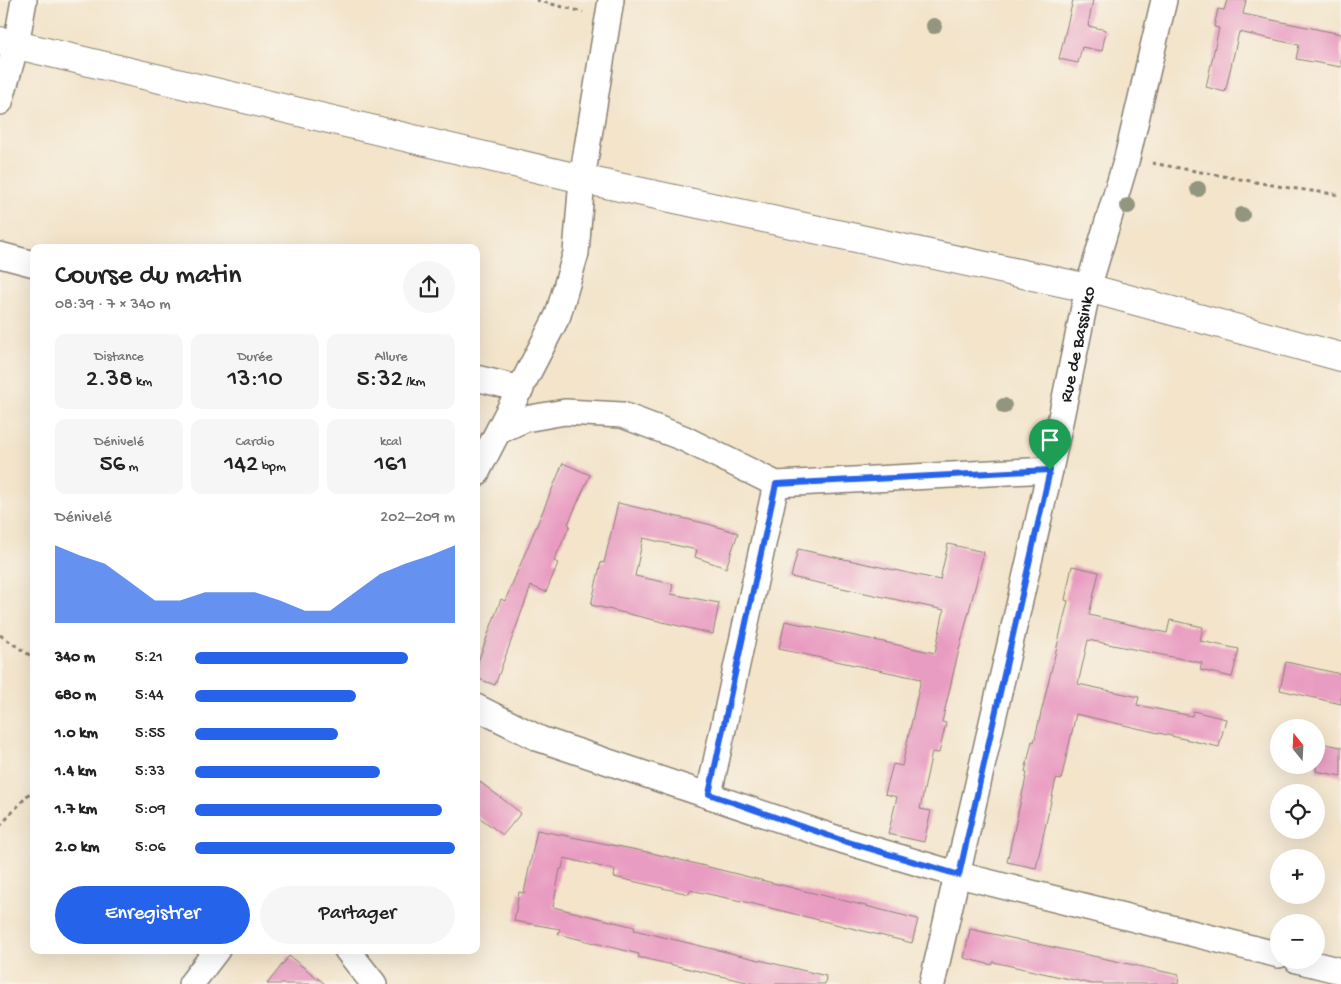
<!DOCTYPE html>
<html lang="fr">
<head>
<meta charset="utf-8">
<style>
	body { margin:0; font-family:"Gochi Hand",sans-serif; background:#f6f6f6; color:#222; height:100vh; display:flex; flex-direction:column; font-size:19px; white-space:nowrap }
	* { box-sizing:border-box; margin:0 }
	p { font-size:16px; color:#767676 }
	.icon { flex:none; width:28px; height:28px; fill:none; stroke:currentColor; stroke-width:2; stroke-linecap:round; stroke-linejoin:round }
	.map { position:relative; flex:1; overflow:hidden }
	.details { position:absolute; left:30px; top:244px; width:450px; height:710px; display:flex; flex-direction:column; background:#fff; border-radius:10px; box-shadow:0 5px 20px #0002 }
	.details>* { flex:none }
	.needle { width:32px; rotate:342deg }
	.controls { position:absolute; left:1270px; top:719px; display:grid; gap:10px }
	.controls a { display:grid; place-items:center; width:55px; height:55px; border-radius:50%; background:#fff; box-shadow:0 5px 20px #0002; font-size:25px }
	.pin { position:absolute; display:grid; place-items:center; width:42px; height:42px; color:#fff; margin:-51px -21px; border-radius:50% 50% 50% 0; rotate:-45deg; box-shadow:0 0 5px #0007 }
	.pin .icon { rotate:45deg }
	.round { display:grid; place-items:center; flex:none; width:52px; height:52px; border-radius:26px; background:#f6f6f6 }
	.summary { display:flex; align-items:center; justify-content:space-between; height:85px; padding:0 25px }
	h1 { font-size:28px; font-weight:600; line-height:38px }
	.stats { display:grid; grid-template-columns:repeat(3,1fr); gap:8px; height:85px; padding:5px 25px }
	.stats div { display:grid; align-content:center; border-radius:10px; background:#f6f6f6; text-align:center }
	.stats b { font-size:25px; font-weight:600 }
	.stats small { font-size:14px; font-weight:400 }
	.stats p { font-size:14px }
	.chart { height:140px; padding:10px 25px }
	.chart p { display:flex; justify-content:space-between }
	.chart svg { width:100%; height:90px; margin-top:5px; fill:#2563eb; opacity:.7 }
	.primary-button { display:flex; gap:10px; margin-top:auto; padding:10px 25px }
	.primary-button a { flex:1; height:58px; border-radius:30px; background:#2563eb; color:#fff; font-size:20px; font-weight:600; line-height:58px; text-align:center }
	.primary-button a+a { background:#f6f6f6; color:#222 }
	ul { padding:0 25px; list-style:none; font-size:16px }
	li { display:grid; grid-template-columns:80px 60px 1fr; align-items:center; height:38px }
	li i { height:12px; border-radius:6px; background:#2563eb }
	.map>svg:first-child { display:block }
	.building { fill:#e99cc1 }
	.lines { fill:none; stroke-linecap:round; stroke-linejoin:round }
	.street-casing { stroke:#888073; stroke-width:28 }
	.secondary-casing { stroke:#888073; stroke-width:30 }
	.path { stroke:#888073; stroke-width:3; stroke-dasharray:4 4; stroke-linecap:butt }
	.street { stroke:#fff; stroke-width:25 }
	.secondary { stroke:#fff; stroke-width:28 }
	.tree { fill:#92967e }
	.route-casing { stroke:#fff; stroke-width:10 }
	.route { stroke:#2563eb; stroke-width:6 }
	.labels { text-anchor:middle; stroke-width:4.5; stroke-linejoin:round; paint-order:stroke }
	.street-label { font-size:18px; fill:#1c1c1c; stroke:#f7f3e8 }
</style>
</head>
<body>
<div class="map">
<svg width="1341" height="984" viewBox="0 0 1341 984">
	<rect width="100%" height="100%" fill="#f7f3e8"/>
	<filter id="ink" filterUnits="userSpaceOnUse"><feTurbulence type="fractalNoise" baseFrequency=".02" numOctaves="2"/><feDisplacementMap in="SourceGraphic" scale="10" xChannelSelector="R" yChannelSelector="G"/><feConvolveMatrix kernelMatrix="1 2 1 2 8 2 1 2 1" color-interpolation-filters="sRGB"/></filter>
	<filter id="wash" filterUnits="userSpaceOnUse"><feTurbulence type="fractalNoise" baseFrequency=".0096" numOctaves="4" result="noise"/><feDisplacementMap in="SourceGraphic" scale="20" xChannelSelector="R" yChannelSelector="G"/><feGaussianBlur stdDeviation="1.12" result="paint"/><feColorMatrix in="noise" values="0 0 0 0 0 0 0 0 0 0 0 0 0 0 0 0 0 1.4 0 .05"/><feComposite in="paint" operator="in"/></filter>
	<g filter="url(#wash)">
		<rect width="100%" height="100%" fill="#f3e4ca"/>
		<g id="blocks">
			<g class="building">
				<path d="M 1073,0 L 1093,0 L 1088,26 L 1106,30 L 1102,51 L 1082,47 L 1078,63 L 1059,59 Z"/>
				<path d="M 1227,0 L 1246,0 L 1243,14 L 1341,34 L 1341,67 L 1296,59 L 1299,45 L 1239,32 L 1225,92 L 1206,87 L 1219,28 L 1214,27 L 1218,9 L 1224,10 Z"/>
				<path d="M 563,463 L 590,475 L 568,524 L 570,525 L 554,561 L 558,563 L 546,592 L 531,586 L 495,685 L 476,678 L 476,667 L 501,599 L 505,601 Z"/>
				<path d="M 618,503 L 708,524 L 738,533 L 726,568 L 695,557 L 697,550 L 643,538 L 635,576 L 673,584 L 671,594 L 719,603 L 713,634 L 591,605 L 601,562 L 604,563 Z"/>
				<path d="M 948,544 L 984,552 L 954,670 L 942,722 L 946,723 L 939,753 L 932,752 L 920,809 L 931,811 L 924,842 L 888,834 L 897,797 L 885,794 L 893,764 L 902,766 L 921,679 L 779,649 L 785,621 L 935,653 L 944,610 L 791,577 L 798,549 L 940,580 Z"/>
				<path d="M 1072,566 L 1099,572 L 1089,615 L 1167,633 L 1170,620 L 1203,627 L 1200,641 L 1239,649 L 1232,677 L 1200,670 L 1202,663 L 1088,640 L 1078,684 L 1139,697 L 1137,705 L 1192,716 L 1193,711 L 1226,719 L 1219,747 L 1076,714 L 1061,780 L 1056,779 L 1036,868 L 1007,862 L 1027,773 L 1025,772 L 1032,741 L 1034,742 L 1068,601 L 1065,600 Z"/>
				<path d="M 1286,662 L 1341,674 L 1341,704 L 1280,690 Z"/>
				<path d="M 1316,742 L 1341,747 L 1341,776 L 1316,771 Z"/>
				<path d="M 476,779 L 521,813 L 503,835 L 476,815 Z"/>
				<path d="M 537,830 L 652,853 L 918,919 L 912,943 L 750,903 L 690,890 L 689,894 L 614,877 L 615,870 L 564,858 L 562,869 L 560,869 L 553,907 L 635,927 L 634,930 L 826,976 L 825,984 L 755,984 L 638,957 L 639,954 L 558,934 L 560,929 L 514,921 L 519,892 L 524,893 Z"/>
				<path d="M 970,929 L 1179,975 L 1178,984 L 1092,984 L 993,962 L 992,965 L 964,958 Z"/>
				<path d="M 289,956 L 325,984 L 267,984 Z"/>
			</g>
		</g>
	</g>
	<g filter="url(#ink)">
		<use href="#blocks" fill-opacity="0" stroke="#888073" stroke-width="1"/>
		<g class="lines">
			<g class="street-casing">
				<g id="street">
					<path d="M 0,102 L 16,45 L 24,0"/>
					<path d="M 0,255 L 34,264"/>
					<path d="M 476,378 L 521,389"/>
					<path d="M 499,431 L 525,419 L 565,412 L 622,415 L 683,438 L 776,484 L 1050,470"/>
					<path d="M 476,474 L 558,315 L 576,253 L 582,179 L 611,0"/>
					<path d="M 476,707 L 540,739 L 841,840 L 959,875 L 1279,955"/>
					<path d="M 709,794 L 776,484"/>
					<path d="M 347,950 L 374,984"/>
					<path d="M 1297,960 L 1341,971"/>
					<path d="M 191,984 L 217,950"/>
					<path id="s1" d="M 932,984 L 1050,470 L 1088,288 L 1127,158 L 1164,0"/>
				</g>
			</g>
			<g class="secondary-casing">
				<path id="secondary" d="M 0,41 L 582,179 L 1088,288 L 1341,357"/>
			</g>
			<g class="path">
				<path d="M 536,0 L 583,12"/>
				<path d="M 1152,163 L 1283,187 L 1341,195"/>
				<path d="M 0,635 L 34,658"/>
				<path d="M 0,826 L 34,788"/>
			</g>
			<use href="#street" class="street"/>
			<use href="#secondary" class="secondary"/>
		</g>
		<g class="tree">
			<circle cx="934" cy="26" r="8"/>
			<circle cx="1198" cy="189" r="8"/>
			<circle cx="1128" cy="206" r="8"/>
			<circle cx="1242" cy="215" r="8"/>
			<circle cx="1004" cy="406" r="8"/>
		</g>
	</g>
	<g class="lines" filter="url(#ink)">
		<g class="route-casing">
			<path id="route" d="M 1050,470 L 959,875 L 841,840 L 709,794 L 776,484 Z"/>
		</g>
		<use href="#route" class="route"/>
	</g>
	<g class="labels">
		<g class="street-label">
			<text dy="6" stroke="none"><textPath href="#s1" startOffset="656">Rue de Bassinko</textPath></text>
		</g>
	</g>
</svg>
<div class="controls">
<a><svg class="needle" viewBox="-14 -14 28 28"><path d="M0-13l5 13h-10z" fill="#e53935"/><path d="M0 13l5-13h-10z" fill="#767676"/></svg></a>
<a><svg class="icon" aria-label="locate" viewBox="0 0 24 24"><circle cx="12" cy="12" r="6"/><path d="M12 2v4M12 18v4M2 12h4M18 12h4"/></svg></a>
<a>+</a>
<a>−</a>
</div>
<div class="pin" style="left:1050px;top:470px;background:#1e9e55"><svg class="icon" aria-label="arrive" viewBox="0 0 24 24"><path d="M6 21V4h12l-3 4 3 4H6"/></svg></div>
<section class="details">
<div class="summary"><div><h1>Course du matin</h1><p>08:39 · 7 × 340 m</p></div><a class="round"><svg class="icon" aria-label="share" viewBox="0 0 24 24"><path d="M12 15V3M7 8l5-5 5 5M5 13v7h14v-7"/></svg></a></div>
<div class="stats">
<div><p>Distance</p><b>2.38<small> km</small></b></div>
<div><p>Durée</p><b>13:10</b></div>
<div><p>Allure</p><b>5:32<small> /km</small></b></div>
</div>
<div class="stats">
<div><p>Dénivelé</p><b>56<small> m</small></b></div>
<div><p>Cardio</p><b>142<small> bpm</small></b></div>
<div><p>kcal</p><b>161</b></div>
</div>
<div class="chart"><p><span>Dénivelé</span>202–209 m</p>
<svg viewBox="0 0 160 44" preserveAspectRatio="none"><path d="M0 44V6L10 11L20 15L30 24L40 33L50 33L60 29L70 29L80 29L90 33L100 38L110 38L120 29L130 20L140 15L150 11L160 6V44z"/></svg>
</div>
<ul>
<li><b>340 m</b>5:21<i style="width:82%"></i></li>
<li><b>680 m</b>5:44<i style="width:62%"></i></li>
<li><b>1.0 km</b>5:55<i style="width:55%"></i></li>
<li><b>1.4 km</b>5:33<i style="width:71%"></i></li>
<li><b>1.7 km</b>5:09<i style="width:95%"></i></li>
<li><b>2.0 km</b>5:06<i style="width:100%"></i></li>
</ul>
<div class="primary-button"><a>Enregistrer</a><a>Partager</a></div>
</section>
</div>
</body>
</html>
